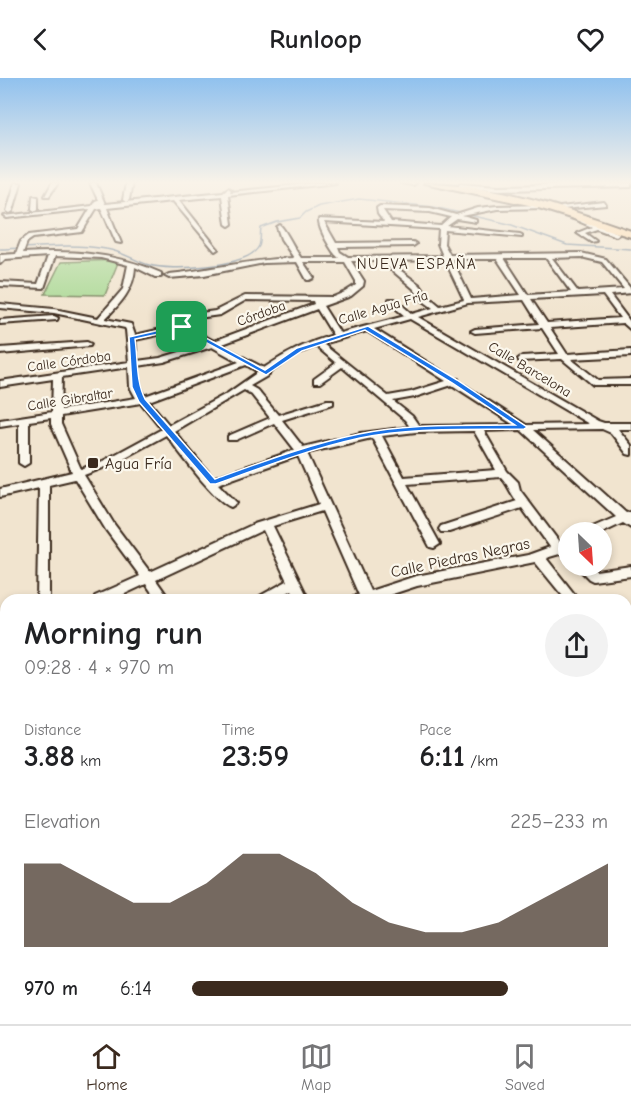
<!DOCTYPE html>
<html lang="en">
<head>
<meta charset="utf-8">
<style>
	body { margin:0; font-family:"Comic Neue",sans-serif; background:#f2f2f2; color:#202124; height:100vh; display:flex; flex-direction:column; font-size:22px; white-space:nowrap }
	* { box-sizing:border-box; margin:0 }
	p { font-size:20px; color:#757577 }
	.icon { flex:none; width:33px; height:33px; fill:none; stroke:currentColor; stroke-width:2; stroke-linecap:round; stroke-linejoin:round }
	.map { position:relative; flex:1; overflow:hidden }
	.details { position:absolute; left:0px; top:516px; width:632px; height:430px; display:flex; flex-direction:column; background:#fff; border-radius:18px 18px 0 0; box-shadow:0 3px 9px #0003 }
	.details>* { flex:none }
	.needle { width:39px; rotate:155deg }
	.controls { position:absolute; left:558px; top:444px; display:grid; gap:12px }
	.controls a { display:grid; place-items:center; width:54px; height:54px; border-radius:50%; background:#fff; box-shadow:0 3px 9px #0003; font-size:30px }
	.pin { position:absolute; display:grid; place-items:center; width:51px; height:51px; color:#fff; margin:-26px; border-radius:12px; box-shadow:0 3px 9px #0006 }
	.round { display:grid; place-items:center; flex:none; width:63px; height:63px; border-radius:32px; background:#f2f2f2 }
	.head { display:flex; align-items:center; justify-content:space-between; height:102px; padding:0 24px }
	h1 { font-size:33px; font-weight:700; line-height:45px }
	.figures { display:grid; grid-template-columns:repeat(3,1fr); gap:9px; height:102px; padding:6px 24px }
	.figures div { display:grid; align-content:center }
	.figures b { font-size:30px; font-weight:700 }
	.figures small { font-size:16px; font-weight:400 }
	.figures p { font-size:16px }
	.chart { height:168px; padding:12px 24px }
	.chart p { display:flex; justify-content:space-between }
	.chart svg { width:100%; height:108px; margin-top:6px; fill:#3b2a1e; opacity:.7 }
	ul { padding:0 24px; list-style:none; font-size:20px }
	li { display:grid; grid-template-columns:96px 72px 1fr; align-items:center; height:45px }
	li i { height:15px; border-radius:8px; background:#3b2a1e }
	header { display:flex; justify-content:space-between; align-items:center; height:78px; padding:0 24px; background:#fff; font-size:27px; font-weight:700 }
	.dock { display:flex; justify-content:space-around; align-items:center; height:84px; border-top:2px solid #e0e0e0; background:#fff; font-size:16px; color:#757577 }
	.dock a { display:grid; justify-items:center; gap:3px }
	.dock .current { color:#3b2a1e }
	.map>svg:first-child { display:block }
	.built { fill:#ead6bb }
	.green { fill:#acd997; stroke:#74825a; stroke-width:1.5 }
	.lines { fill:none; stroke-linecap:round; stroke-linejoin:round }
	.stream { stroke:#7f90a0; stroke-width:1.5 }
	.street-casing { stroke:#3b2a1e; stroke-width:4 }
	.primary-casing { stroke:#3b2a1e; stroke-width:4 }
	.street { fill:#fbf7ec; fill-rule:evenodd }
	.primary { fill:#fedbac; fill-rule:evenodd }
	.route { fill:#1a73e8; stroke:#fff; stroke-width:1.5; fill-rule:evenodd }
	.poi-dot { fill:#3b2a1e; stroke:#fbf7ec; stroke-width:2 }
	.labels { text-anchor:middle; stroke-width:4.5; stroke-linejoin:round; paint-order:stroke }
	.far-street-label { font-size:14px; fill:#3b2a1e; stroke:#fbf7ec }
	.far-neighbourhood-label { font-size:15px; letter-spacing:1.5px; fill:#3b2a1e; stroke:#fbf7ec }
	.poi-label { font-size:16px; fill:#3b2a1e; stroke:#fbf7ec; text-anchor:start }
	.street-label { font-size:16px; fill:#3b2a1e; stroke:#fbf7ec }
</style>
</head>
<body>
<header><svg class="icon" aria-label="back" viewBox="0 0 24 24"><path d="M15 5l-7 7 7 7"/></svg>Runloop<svg class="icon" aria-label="heart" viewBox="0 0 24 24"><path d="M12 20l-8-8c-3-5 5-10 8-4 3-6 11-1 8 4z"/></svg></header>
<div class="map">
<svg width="631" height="946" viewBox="0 0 631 946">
	<rect width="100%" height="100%" fill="#f1e4cf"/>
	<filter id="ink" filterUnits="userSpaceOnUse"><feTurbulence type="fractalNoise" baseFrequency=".0167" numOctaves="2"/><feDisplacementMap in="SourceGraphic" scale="12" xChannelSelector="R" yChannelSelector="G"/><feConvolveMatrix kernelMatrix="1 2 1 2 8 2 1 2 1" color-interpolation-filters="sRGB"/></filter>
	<g filter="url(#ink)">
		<path class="built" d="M 6,858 L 6,940 L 46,941 L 47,946 L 0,946 L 0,860 Z"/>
		<path class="green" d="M 119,182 L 105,217 L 45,216 L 61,184 Z"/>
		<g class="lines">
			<path class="stream" d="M 0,171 C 34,170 72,165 106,171 C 121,173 135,183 149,187 C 170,193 248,190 259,168 C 261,164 260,155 261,150 L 277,144 L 300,140 L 306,134 L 319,128 L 359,121 L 434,129 L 509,146 L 567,167 L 631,171"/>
			<g class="street-casing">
				<g id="street">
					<path d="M 15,105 L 21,105 L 13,133 L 10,135 L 7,133 Z"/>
					<path d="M 52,105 L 58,105 L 49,118 L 45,118 Z"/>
					<path d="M 90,105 L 96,105 L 105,126 L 223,114 L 228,110 L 231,112 L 230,114 L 317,105 L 336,105 L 228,117 L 232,146 L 229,148 L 226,146 L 222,118 L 179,122 L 217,170 L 218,171 L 215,173 L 173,123 L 107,130 L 121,165 L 116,164 L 101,130 L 96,131 L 82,154 L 33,160 L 27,164 L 23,175 C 72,172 116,175 161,195 L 161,199 L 155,199 L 135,189 C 134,212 120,226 105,241 L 131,246 L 135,257 L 179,247 L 193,236 L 215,233 L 245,218 L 333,219 L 345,214 L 356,207 L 356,203 L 345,184 L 303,184 L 314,200 L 310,202 L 307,202 L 297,184 L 264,185 L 204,197 L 169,200 L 165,198 L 169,196 C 211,192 252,181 294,180 L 281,161 L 277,149 L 280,147 C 287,154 294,171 301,180 L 339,180 C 332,175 317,148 319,141 L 384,144 L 378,136 L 377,130 L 380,128 L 430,130 L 456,137 L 478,130 L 497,128 L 542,127 L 544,130 L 497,131 L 462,138 L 476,142 L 476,144 L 457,141 L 447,148 L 520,156 L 522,157 L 522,159 L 445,152 L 444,166 L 450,177 L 581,175 L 606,181 L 631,211 L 631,215 L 610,217 L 631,245 L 631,252 L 623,245 L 550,250 L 567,276 L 631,272 L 631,278 L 571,281 L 598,302 L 631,301 L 631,307 L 593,307 L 562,281 L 519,283 L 518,281 L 522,278 L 559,276 L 542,250 L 475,255 L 471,253 L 475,251 L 539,246 L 524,222 L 468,225 L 418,239 L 598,343 L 604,345 L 631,345 L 631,351 L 618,351 L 631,367 L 631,377 L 627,376 L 611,355 L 602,351 L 533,352 L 626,435 L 631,434 L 631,450 L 623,445 L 602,455 L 586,454 L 588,451 L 616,439 L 521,352 L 484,353 L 507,393 L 518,404 L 520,412 L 560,465 L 568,463 L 568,471 L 563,475 L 546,480 L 579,522 L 566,522 L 535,484 L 417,508 L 374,522 L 353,522 L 354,518 L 359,517 L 322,433 L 273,448 L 309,522 L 297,522 L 292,512 L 275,522 L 259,522 L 260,518 L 287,503 L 263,452 L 156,502 L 170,522 L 157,522 L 146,506 L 112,522 L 94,522 L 95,518 L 140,498 L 106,452 L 75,401 L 49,407 L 49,522 L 37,522 L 39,410 L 0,419 L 0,411 L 72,394 L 51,346 L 51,340 L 29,343 L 29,385 L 24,388 L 19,385 L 19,345 L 0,348 L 0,342 L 52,334 L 53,301 L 0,309 L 0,303 L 129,284 L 126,252 L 125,250 L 54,235 L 0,230 L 0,226 L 54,231 L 98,240 L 123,211 L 128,187 L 101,180 L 55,178 L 44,210 L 0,208 L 0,204 L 38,206 L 48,178 L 5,181 L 0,186 L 0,177 L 16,176 L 21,163 L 29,157 L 78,151 L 90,131 L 7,140 L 4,138 L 92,128 L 95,123 L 98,122 ZM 383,132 L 430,134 L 451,139 L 441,148 L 391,144 ZM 324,144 L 439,151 L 438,166 L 443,178 L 348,179 L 340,174 L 338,169 L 413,168 L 416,166 L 413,164 L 336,165 ZM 581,179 L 602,184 L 624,211 L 578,214 L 552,180 ZM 504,180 L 546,180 L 571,214 L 528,217 ZM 452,181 L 497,181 L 521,217 L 471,221 ZM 445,182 L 464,222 L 440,228 L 428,218 L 420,207 L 388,183 ZM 351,183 L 381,183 L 414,211 L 422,222 L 433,230 L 412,236 L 395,221 L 389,221 L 389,225 L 405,238 L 340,255 L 323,228 L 351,218 L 363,208 L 364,203 ZM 603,217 L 620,240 L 547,245 L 531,221 ZM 246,222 L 313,223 L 314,226 L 214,263 L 187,249 L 198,240 L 220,237 ZM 317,231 L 333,257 C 308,264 286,275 264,290 L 220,267 ZM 410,241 L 589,346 L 526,347 L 459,304 L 458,301 L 454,301 L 374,251 ZM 181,252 L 206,266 L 160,280 L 137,283 L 135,262 ZM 367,253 L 446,303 L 411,314 L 388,318 L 323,266 ZM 316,268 L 336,285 L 314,301 L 314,305 L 320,305 L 342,289 L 405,342 L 410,349 L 361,355 L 303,369 L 282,342 L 333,326 L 333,322 L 327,322 L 278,337 L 257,312 L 250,308 L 269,297 L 270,294 L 295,277 ZM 212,269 L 239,284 L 145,318 C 138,309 139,299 138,288 L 164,284 ZM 246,287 L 258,294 L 228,315 L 169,347 L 149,323 ZM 129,289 L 130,309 L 136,320 L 61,332 L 62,299 ZM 452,307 L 514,347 L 419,348 L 412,338 L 393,323 L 415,319 ZM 244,312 L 251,316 L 270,340 L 228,358 L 228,362 L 236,362 L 274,345 L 295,372 L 213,400 L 174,353 ZM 141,325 L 162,351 L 103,383 L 81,391 L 61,346 L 61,338 ZM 474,353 L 496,392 L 404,399 L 382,358 L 416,354 ZM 166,357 C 179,373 214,423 231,429 L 237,425 L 218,406 L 298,378 L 319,426 L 254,446 L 150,494 L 114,446 L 84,397 L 111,387 ZM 372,360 L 430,469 L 434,470 L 440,466 L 407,406 L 501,399 C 508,406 510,415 517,423 L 441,448 L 439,451 L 441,454 L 449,454 L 522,430 L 550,469 L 528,477 L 416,498 L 370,513 L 307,375 Z"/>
					<path d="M 126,105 L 132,105 L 129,122 L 126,124 L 123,122 Z"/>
					<path d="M 401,105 L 416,105 L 413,107 Z"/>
					<path d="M 460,105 L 499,108 L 631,105 L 631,109 L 499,112 L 458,108 Z"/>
					<path d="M 33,118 L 38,119 L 38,131 L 35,133 L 32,131 Z"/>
					<path d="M 604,124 L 606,127 L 563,131 L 560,129 Z"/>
					<path d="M 578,139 L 618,155 L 619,156 L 616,158 L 597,151 L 585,155 L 596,163 L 591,164 L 577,155 L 592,149 L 576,142 Z"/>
					<path d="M 54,238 L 58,240 L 57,242 L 0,246 L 0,242 Z"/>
					<path d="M 87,264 L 91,266 L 90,268 L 0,276 L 0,270 Z"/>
					<path d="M 576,488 L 589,488 L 596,493 L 631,488 L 631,498 L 593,503 L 589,501 Z"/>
					<rect x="626" y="540" width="5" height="10"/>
					<path d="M 6,557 L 6,569 L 0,572 L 0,560 Z"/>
					<path d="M 626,614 L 631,615 L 631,636 L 626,633 Z"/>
					<path d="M 631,664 L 631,678 L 626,680 L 626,666 Z"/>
					<path d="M 6,695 L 6,711 L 0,712 L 0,696 Z"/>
					<path d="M 6,766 L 6,784 L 0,786 L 0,768 Z"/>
					<path d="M 631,786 L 631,804 L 626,806 L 626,788 Z"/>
					<rect x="70" y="940" width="20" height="6"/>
					<path d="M 215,940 L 243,940 L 241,946 L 213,946 Z"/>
					<path d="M 387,940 L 408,940 L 410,946 L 389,946 Z"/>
					<path d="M 564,940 L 584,940 L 586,946 L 566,946 Z"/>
				</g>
			</g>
			<g class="primary-casing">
				<path id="primary" d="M 424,105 C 494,105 566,130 631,153 L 631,159 L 529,127 Z"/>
			</g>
			<use href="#street" class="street"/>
			<use href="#primary" class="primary"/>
		</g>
	</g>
	<linearGradient id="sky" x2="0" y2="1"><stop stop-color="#90c1ee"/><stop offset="0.44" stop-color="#f9f3e9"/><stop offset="1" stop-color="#f9f3e9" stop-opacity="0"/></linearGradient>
	<rect width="631" height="237" fill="url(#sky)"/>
	<path class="route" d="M 182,247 L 265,292 L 297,270 L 368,248 L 457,302 L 527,349 L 524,351 C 469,352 413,349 360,360 C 310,371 263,389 216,406 L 210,406 L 139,324 L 132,309 L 129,259 ZM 181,251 L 266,297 L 302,273 L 365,252 L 452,305 L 515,347 C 464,348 410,345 359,356 C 310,366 262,384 215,401 L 145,321 C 136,303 138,282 135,261 Z"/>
	<rect class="poi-dot" x="87" y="379" width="12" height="12" rx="3"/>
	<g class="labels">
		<g class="far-street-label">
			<text transform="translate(383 229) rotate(-16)" y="5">Calle Agua Fría</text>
			<text transform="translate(261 235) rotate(-20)" y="5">Córdoba</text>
			<text transform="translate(69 283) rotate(-8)" y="5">Calle Córdoba</text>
			<text transform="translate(530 291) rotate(31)" y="5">Calle Barcelona</text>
			<text transform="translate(70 321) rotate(-9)" y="5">Calle Gibraltar</text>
		</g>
		<g class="far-neighbourhood-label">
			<text x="417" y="191">NUEVA ESPAÑA</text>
		</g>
		<g class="poi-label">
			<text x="105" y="391">Agua Fría</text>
		</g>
		<g class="street-label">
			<text transform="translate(460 479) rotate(-12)" y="6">Calle Piedras Negras</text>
		</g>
	</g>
</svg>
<div class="controls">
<a><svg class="needle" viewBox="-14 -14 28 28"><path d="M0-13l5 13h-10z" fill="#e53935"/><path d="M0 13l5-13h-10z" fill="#757577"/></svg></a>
</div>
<div class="pin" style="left:182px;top:249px;background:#1e9e55"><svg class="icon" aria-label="arrive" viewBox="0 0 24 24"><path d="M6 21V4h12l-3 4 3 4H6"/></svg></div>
<section class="details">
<div class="head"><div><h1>Morning run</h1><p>09:28 · 4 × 970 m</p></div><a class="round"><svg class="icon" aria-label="share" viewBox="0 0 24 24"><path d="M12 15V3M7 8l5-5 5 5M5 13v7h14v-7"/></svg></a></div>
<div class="figures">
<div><p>Distance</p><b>3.88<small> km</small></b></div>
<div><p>Time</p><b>23:59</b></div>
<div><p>Pace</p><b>6:11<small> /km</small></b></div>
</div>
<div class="chart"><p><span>Elevation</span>225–233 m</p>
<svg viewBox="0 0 160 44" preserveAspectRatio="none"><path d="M0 44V10L10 10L20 18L30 26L40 26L50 18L60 6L70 6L80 14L90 26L100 34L110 38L120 38L130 34L140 26L150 18L160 10V44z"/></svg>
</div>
<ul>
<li><b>970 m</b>6:14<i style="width:76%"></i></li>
</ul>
</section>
</div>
<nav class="dock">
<a class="current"><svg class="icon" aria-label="home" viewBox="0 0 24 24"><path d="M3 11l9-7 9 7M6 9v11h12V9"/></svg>Home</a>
<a><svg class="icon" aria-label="map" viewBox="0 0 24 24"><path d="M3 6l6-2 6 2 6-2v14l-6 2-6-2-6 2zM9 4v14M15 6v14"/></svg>Map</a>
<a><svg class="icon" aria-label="saved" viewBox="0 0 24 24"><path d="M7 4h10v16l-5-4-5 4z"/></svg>Saved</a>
</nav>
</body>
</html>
